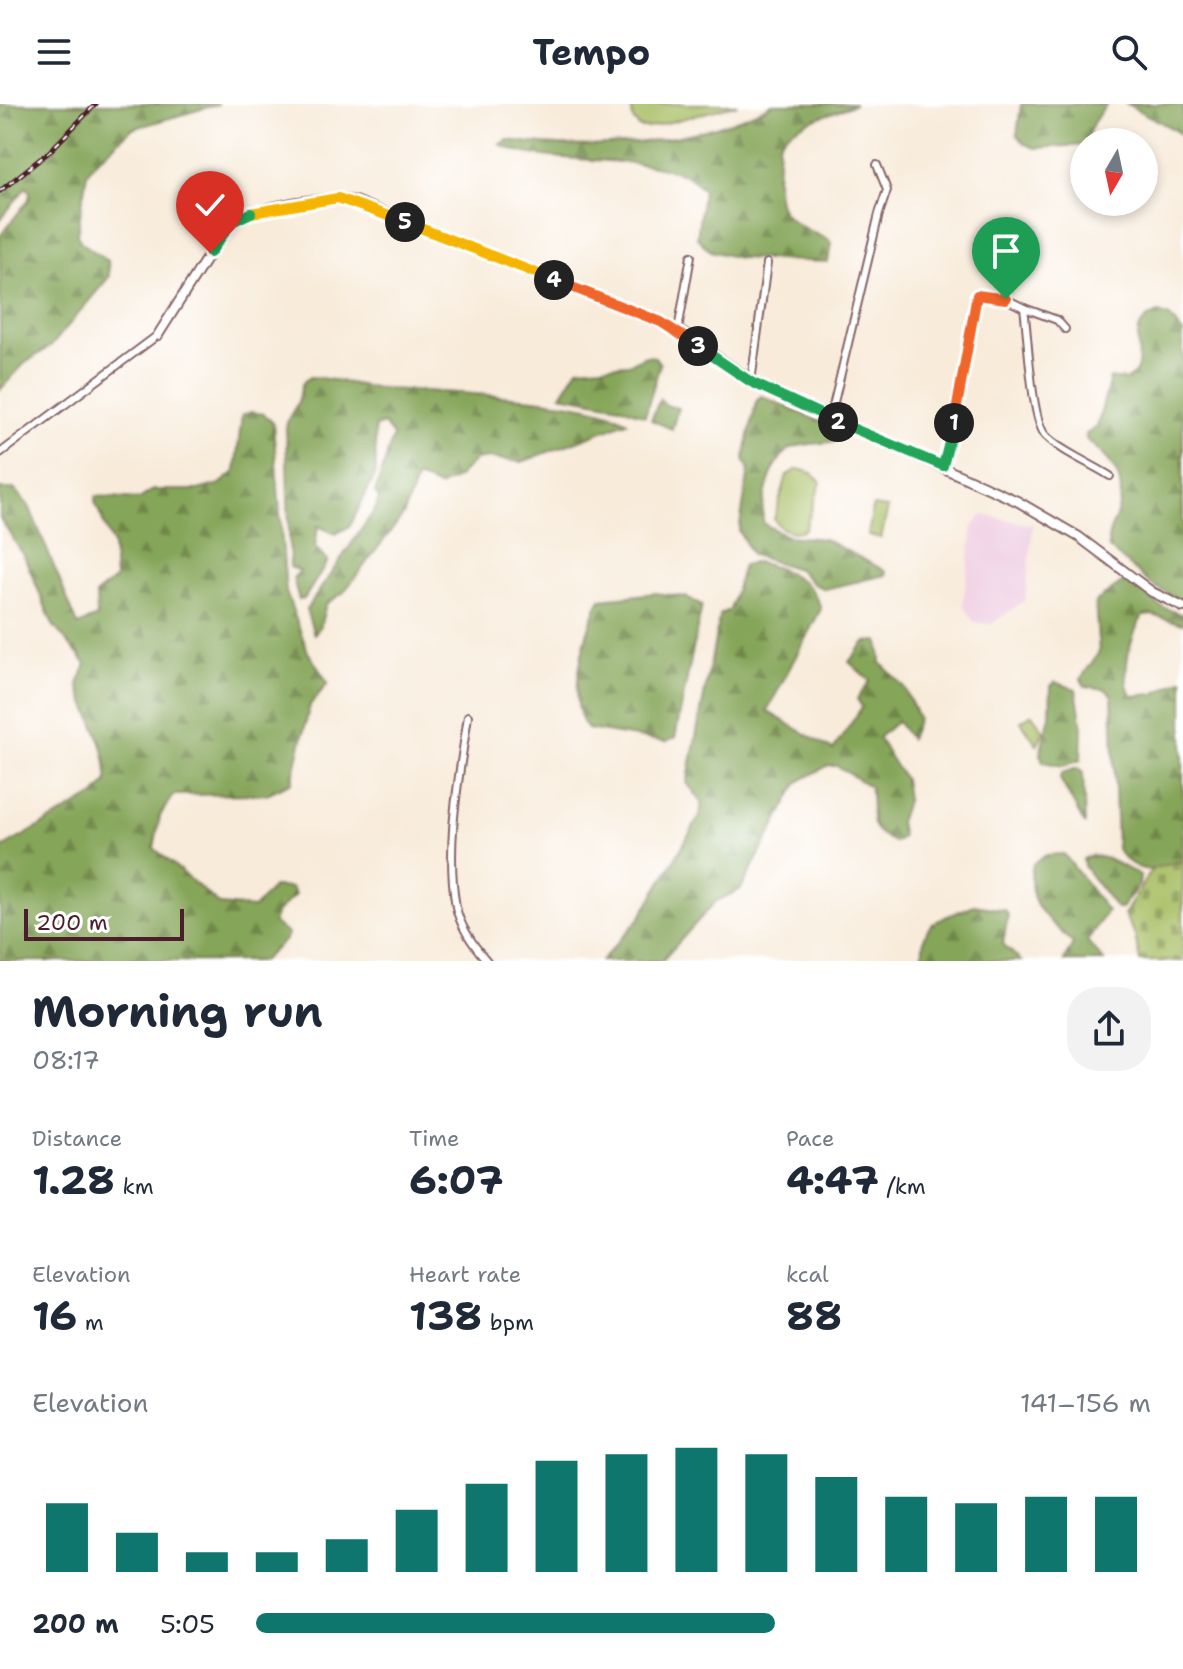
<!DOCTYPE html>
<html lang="en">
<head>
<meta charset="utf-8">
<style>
	body { margin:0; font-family:"Shantell Sans",sans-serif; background:#f2f2f3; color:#1f2937; height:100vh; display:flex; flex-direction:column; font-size:30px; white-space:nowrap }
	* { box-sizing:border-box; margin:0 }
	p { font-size:26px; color:#747a83 }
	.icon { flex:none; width:44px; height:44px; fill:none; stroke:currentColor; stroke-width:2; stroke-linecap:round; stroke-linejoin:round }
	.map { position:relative; height:857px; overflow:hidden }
	.panel { display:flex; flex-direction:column; background:#fff; flex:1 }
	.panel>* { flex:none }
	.needle { width:52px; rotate:189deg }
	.controls { position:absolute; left:1070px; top:24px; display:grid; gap:16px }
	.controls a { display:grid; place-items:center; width:88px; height:88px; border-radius:50%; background:#fff; box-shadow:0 4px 12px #0003; font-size:40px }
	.scale { position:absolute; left:24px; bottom:20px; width:160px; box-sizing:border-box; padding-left:8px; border:4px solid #4a1f2b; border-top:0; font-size:22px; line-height:28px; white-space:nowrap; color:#4a1f2b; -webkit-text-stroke:6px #fff; paint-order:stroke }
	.pin { position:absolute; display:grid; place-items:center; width:68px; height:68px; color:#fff; margin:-82px -34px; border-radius:50% 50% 50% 0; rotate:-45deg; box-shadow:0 0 8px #0007 }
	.pin .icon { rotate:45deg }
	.km { position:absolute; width:40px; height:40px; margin:-20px; border-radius:50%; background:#222; color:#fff; font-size:22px; line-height:40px; text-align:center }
	.round { display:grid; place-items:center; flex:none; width:84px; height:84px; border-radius:32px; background:#f2f2f3 }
	.summary { display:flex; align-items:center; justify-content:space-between; height:136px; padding:0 32px }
	h1 { font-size:44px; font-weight:700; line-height:60px }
	.stats { display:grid; grid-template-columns:repeat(3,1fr); gap:12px; height:136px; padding:8px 32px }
	.stats div { display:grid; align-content:center }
	.stats b { font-size:40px; font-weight:700 }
	.stats small { font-size:22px; font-weight:400 }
	.stats p { font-size:22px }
	.chart { height:224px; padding:16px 32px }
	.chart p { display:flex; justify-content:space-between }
	.chart svg { width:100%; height:144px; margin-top:8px; stroke:#0f766e; stroke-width:6 }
	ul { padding:0 32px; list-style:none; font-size:26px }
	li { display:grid; grid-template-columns:128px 96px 1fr; align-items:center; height:60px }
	li i { height:20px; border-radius:10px; background:#0f766e }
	header { display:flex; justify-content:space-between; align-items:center; height:104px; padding:0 32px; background:#fff; font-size:36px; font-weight:700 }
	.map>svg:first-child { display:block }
	.built { fill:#f0d0e4 }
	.green { fill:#a7be63; stroke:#786e47; stroke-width:2 }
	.forest { fill:url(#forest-firs); stroke:#686242; stroke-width:2 }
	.cemetery { fill:url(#cemetery-stones); stroke:#786e47; stroke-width:2 }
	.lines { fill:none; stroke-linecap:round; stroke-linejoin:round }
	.minor-casing { stroke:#876668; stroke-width:10 }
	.tertiary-casing { stroke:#876668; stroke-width:12 }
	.minor { stroke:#fff; stroke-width:6 }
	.tertiary { stroke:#fff; stroke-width:8 }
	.rail-casing { stroke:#4a1f2b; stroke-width:5 }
	.rail { stroke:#fff; stroke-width:2; stroke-dasharray:6; stroke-linecap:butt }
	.split-1-casing { stroke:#fff; stroke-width:16 }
	.split-2-casing { stroke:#fff; stroke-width:16 }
	.split-3-casing { stroke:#fff; stroke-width:16 }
	.split-4-casing { stroke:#fff; stroke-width:16 }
	.split-5-casing { stroke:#fff; stroke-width:16 }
	.split-6-casing { stroke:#fff; stroke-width:16 }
	.split-7-casing { stroke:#fff; stroke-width:16 }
	.split-1 { stroke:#f0652b; stroke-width:10 }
	.split-2 { stroke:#22a559; stroke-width:10 }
	.split-3 { stroke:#22a559; stroke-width:10 }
	.split-4 { stroke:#f0652b; stroke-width:10 }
	.split-5 { stroke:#f5b400; stroke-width:10 }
	.split-6 { stroke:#f5b400; stroke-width:10 }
	.split-7 { stroke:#22a559; stroke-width:10 }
</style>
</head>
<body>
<header><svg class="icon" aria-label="menu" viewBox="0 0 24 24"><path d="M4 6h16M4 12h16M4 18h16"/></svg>Tempo<svg class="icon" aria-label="search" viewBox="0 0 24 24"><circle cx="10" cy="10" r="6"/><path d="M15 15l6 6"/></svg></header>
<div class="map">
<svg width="1183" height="857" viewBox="0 0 1183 857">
	<defs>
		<pattern id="forest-firs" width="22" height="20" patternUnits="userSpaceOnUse" patternTransform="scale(2)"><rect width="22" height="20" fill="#85a559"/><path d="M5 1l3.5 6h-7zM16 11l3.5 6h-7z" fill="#6f864a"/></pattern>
		<pattern id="cemetery-stones" width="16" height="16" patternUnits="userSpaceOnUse" patternTransform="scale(2)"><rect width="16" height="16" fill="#a7be63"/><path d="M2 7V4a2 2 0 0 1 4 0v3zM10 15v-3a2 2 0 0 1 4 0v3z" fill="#8a9a52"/></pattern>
	</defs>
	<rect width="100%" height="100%" fill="#fff"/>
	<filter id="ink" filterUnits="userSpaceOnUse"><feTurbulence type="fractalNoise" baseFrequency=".0125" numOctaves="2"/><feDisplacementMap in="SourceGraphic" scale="16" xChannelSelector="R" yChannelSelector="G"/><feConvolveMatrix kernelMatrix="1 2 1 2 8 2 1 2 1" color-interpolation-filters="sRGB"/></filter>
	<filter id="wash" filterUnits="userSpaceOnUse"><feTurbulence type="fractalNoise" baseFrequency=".006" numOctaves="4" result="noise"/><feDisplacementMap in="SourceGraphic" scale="32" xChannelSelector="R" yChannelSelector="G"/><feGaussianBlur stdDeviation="1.8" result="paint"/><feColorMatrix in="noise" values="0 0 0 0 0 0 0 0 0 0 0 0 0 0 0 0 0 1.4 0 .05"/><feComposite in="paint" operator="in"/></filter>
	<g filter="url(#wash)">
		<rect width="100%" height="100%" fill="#f8ebda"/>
		<path class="built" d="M 983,411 L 1033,421 L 1025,496 L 992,520 L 974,518 L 963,501 L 973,422 Z"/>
		<g class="green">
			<path d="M 631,0 L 738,0 L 648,24 L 640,24 L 633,16 Z"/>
			<path d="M 798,365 L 812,369 L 821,378 L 805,425 C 793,431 781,427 774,415 L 787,371 Z"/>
			<path d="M 873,402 L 888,404 L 881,434 L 868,431 Z"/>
			<path d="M 1032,610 L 1044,627 L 1037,641 L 1021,617 Z"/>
		</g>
		<g class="forest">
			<path d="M 0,0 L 219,0 L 132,25 L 96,57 L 87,69 L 77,131 L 81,138 L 108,157 L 109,173 L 52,241 L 24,260 L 0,286 L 0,132 L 29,95 L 30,87 L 26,83 L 0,116 Z"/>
			<path d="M 773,0 L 855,0 C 834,10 786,20 779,40 C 776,101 769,111 828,135 L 832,140 L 828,158 L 739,154 L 711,147 L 697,134 L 703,86 C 675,43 546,67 500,40 L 508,36 C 593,49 696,40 773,0 Z"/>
			<path d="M 1021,0 L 1107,0 L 1093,19 L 1084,41 L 1035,44 L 1025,40 L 1017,31 Z"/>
			<path d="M 1127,0 L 1183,0 L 1183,32 C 1166,19 1146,12 1127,0 Z"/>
			<path d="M 1159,209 L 1170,213 L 1183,229 L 1183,498 L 1152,481 L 1109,444 C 1106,433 1111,425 1115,415 C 1131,377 1113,358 1086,335 L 1086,330 L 1097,323 L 1110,274 L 1126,276 C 1157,260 1116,222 1159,209 Z"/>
			<path d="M 646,252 L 655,253 L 660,260 L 645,312 L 620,302 L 561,291 L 578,264 L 629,260 Z"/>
			<path d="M 311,273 C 334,275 355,281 378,284 C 425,289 599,291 627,318 L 522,358 L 489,354 L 475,356 L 457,374 L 439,383 L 417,373 L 404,410 L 343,489 L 326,500 L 320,523 L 314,530 L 306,506 L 376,404 L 379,395 L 375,389 L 393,332 L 384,320 L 375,323 L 376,369 L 350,422 L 336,430 L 318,422 L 315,443 L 328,457 L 304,495 L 299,496 L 293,474 L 300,467 L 290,463 L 286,323 C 288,311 292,310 297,300 C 303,288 297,279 311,273 Z"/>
			<path d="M 761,292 L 844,328 L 836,337 C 822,340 804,339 792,344 C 773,352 758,402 764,420 L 787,432 L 824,435 L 886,467 L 886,471 L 825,485 L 813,480 L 798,465 L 752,451 L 739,427 L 749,366 L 744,355 L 756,298 Z"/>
			<path d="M 660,295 L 665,301 L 678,304 L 672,325 L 651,316 Z"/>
			<path d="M 251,308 L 264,310 L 273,319 L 286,488 L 308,548 L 328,579 L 310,601 L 292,678 L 267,690 L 173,691 L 160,712 L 154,744 L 220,801 L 254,804 L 273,783 L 291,784 L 295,791 L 277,808 L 273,819 L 288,830 L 286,835 L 262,857 L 0,857 L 0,745 L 95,691 L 107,678 C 109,643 88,612 78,580 L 86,560 L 53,521 L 25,454 L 0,414 L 0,385 L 14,385 L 29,402 L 78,521 L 97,513 L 96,490 L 115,475 L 113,441 L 95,398 L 96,392 L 139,395 L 153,386 L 198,386 L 220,380 L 235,368 L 242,311 Z"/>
			<path d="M 756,458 C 784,464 813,476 821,505 L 767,607 L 833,646 L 862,603 L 857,595 L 870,577 L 849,558 L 865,538 L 879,537 L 881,559 L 904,583 L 918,614 L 910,635 L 897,617 L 878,634 L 904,675 L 907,695 L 899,718 L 902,733 L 894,738 C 861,723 876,709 870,683 L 837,662 L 827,662 L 798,678 L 741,785 L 715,798 L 662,857 L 601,857 L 640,814 L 700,712 L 702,698 L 687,679 L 720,510 L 730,506 L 743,461 Z"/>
			<path d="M 1125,477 L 1162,503 L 1183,511 L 1183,520 L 1152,511 L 1143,512 C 1131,530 1119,573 1132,592 L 1154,590 L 1183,575 L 1183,763 C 1158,769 1133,770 1117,745 L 1112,591 L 1105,585 L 1085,582 L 1081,575 L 1099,548 L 1095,498 Z"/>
			<path d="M 656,489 L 686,493 L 702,501 L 675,634 L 666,638 L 588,625 C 565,600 585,531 597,502 L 601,495 Z"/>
			<path d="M 1055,578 L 1076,585 L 1082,623 L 1081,656 L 1063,662 L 1043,658 L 1040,649 L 1050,612 L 1051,582 Z"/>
			<path d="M 1078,664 L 1083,669 L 1085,721 L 1060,675 L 1062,669 Z"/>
			<path d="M 1064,750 L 1107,807 L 1087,837 L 1104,857 L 1064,857 L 1073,839 C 1047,814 1024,801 1033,760 L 1046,751 Z"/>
			<path d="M 1091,751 L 1108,755 L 1140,771 L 1139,781 L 1121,804 L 1116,804 L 1084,762 L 1083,755 Z"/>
			<path d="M 974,801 L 1005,806 L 1008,811 L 1003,840 L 1021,857 L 923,857 C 920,812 940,818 974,801 Z"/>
		</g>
		<path class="cemetery" d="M 1183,756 L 1183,857 L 1140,857 L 1135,831 L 1124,811 L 1152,765 Z"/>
	</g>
	<g filter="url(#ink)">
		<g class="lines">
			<g class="minor-casing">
				<g id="minor">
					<path d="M 1024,204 L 1057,216 L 1065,225"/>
					<path d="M 678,226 L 691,152"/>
					<path d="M 751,278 L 767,159"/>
					<path d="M 830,315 L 879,110 L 887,86 L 877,61"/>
					<path d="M 0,349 L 158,231"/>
					<path d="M 943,362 L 977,191 L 1006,195 L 1024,204 C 1028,229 1031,318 1046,332 C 1062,348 1090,359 1110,372"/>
					<path d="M 468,612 C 459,674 445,741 456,803 C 460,823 474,842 487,857"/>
				</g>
			</g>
			<g class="tertiary-casing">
				<path id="tertiary" d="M 158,231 L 225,125 C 245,103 325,90 355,97 L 678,226 L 756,280 L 1017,397 L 1079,433 L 1152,488 L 1183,503"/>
			</g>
			<use href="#minor" class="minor"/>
			<use href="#tertiary" class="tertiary"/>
			<g class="rail-casing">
				<path id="rail" d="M 0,87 L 49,48 L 96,0"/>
			</g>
			<use href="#rail" class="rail"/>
		</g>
	</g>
	<g class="lines" filter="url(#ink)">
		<g class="split-1-casing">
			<path id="split-1" d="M 954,319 L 977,191 L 1006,195"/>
		</g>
		<g class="split-2-casing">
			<path id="split-2" d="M 838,318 L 943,362 L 954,319"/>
		</g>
		<g class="split-3-casing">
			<path id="split-3" d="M 698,242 L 751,278 L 838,318"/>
		</g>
		<g class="split-4-casing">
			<path id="split-4" d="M 554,176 L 661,218 L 698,242"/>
		</g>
		<g class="split-5-casing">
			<path id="split-5" d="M 405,118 L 554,176"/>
		</g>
		<g class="split-6-casing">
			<path id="split-6" d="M 251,109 L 338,94 L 405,118"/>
		</g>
		<g class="split-7-casing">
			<path id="split-7" d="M 210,149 L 232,118 L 251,109"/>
		</g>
		<use href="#split-1" class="split-1"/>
		<use href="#split-2" class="split-2"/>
		<use href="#split-3" class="split-3"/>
		<use href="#split-4" class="split-4"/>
		<use href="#split-5" class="split-5"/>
		<use href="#split-6" class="split-6"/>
		<use href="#split-7" class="split-7"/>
	</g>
</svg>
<div class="controls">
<a><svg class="needle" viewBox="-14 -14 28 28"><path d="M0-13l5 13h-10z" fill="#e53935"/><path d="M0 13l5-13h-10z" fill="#747a83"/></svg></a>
</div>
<div class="scale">200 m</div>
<div class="pin" style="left:1006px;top:195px;background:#1e9e55"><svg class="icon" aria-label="arrive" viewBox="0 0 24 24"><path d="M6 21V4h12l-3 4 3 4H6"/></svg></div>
<div class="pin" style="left:210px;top:149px;background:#d93025"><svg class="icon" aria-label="check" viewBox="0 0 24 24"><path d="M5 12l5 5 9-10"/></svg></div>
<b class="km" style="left:954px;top:319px">1</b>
<b class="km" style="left:838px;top:318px">2</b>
<b class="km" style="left:698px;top:242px">3</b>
<b class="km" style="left:554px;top:176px">4</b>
<b class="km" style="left:405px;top:118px">5</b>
</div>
<section class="panel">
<div class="summary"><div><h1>Morning run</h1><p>08:17</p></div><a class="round"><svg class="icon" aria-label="share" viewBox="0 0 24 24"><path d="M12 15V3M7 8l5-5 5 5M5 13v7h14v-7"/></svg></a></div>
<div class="stats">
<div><p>Distance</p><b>1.28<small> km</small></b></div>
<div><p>Time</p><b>6:07</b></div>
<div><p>Pace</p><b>4:47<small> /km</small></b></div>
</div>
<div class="stats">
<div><p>Elevation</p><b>16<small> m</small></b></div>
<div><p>Heart rate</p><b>138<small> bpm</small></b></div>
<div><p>kcal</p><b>88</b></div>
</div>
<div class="chart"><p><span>Elevation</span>141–156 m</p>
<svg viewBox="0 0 160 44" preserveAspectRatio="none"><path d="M5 44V23M15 44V32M25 44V38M35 44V38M45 44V34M55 44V25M65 44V17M75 44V10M85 44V8M95 44V6M105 44V8M115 44V15M125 44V21M135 44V23M145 44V21M155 44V21"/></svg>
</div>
<ul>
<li><b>200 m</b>5:05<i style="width:58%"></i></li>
</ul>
</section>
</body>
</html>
